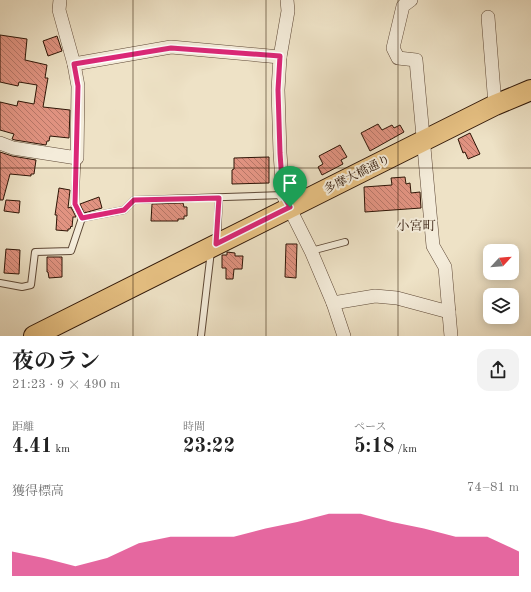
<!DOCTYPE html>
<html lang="ja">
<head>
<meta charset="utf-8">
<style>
	body { margin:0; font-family:"Old Standard TT","Noto Serif JP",serif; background:#f2f2f2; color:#222; height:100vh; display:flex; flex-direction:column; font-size:15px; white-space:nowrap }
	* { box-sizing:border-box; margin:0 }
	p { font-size:13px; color:#767676 }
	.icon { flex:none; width:22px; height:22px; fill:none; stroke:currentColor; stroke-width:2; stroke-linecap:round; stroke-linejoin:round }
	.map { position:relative; height:336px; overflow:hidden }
	.side { display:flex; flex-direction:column; background:#fff; flex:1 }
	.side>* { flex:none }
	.needle { width:26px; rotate:64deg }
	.tools { position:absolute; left:483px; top:244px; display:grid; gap:8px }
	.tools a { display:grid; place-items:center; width:36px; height:36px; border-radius:8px; background:#fff; box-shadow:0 2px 10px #0003; font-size:20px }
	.pin { position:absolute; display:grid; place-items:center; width:34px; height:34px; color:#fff; margin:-41px -17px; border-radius:50% 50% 50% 0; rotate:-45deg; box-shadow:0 0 4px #0007 }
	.pin .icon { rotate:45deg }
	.round { display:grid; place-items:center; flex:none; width:42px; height:42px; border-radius:12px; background:#f2f2f2 }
	.headline { display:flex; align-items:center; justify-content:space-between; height:68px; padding:0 12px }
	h1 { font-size:22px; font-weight:700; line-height:30px }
	.stats { display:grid; grid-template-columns:repeat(3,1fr); gap:6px; height:68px; padding:4px 12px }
	.stats div { display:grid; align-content:center }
	.stats b { font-size:20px; font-weight:700 }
	.stats small { font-size:11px; font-weight:400 }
	.stats p { font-size:11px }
	.chart { height:112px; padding:8px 12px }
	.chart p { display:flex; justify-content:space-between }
	.chart svg { width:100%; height:72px; margin-top:4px; fill:#db2777; opacity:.7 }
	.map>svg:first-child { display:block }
	.building { fill:url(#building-back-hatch); stroke:#2e1506 }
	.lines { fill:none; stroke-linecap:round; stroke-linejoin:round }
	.service-casing { stroke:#5e4836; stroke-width:8 }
	.minor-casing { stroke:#5e4836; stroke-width:14 }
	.primary-casing { stroke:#2e1506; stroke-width:22 }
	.service { stroke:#f4ecda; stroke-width:6 }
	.minor { stroke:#f4ecda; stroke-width:13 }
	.primary { stroke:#e7c183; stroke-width:20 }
	.route-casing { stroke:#fff; stroke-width:8 }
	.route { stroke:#db2777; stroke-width:5 }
	.grid { fill:none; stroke:#2e1506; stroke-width:1; stroke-opacity:0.55 }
	.labels { text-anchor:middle; stroke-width:4; stroke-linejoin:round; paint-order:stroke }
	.street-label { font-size:12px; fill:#2e1506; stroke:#f4ecda }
	.neighbourhood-label { font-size:13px; fill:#2e1506; stroke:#f4ecda }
</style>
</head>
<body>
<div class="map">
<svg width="531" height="336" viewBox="0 0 531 336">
	<defs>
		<pattern id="building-back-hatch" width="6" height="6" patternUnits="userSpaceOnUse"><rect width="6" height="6" fill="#e19381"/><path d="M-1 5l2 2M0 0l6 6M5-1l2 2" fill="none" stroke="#b77768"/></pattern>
	</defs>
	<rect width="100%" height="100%" fill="#eee2c6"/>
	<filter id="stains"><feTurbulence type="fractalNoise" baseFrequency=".005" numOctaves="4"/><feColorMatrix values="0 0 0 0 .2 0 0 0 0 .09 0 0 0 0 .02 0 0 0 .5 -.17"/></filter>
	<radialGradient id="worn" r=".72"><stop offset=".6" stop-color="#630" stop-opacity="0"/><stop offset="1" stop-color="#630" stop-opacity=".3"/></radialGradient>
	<g class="building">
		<path d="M 0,35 L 27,39 L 25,60 L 47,65 L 45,78 L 48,78 L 43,107 L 70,110 L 69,138 L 50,136 L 49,141 L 47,141 L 46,145 L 15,140 L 12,139 L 14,134 L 0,130 L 0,102 L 17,106 L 18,101 L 34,104 L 37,85 L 19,82 L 18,86 L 0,82 Z"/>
		<path d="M 57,36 L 62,51 L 48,56 L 43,41 Z"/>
		<path d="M 378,124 L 382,130 L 392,125 L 394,128 L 400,125 L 404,132 L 370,151 L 361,133 Z"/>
		<path d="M 470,133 L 480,154 L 468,159 L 465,152 L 463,153 L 458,139 Z"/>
		<path d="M 340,145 L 347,157 L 341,160 L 343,164 L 322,175 L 318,167 L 323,164 L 319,156 Z"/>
		<path d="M 0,152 L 12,156 L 36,160 L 34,174 L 31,174 L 31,176 L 10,174 L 3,200 L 0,200 Z"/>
		<path d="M 269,157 L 269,183 L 232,184 L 232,170 L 234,169 L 234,158 Z"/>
		<path d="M 405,177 L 406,184 L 410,183 L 411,193 L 420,192 L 421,208 L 365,212 L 364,187 L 392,185 L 391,178 Z"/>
		<path d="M 59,188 L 70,190 L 68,208 L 71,207 L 76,217 L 73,217 L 72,227 L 71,226 L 70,229 L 68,229 L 68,231 L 56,230 L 57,215 L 55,215 Z"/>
		<path d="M 99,197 L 102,208 L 84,213 L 80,204 Z"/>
		<path d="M 6,200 L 20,201 L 19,213 L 4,211 Z"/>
		<path d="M 183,203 L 184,207 L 187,207 L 187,216 L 184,216 L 184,219 L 178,219 L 178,221 L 151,221 L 152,204 Z"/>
		<path d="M 286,244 L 297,244 L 296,278 L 285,277 Z"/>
		<path d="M 6,249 L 20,250 L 19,274 L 4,273 Z"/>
		<path d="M 227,252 L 235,253 L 235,256 L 243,256 L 242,269 L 234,269 L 233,279 L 226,279 L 226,268 L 222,268 L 222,255 L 227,255 Z"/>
		<path d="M 47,257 L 62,257 L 62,277 L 49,278 L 48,272 L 47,272 Z"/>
	</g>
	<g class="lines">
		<g class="service-casing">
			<g id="service">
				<path d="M 82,218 L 124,210 L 134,200 L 283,195"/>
				<path d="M 217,240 L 219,198"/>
				<path d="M 311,251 L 345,242"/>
				<path d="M 0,283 L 22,287 L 31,285 L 35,252 L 71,251 L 82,218 L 75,204 L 77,158"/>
				<path d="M 201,336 L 211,251"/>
			</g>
		</g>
		<g class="minor-casing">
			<g id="minor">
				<path d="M 287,0 L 288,11 L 280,57 L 278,90 L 280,153 L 283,195 L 311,251 L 333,303 L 344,336"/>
				<path d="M 411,0 L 403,6 L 393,48 L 398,58 L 416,60 L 433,246 L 445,267 L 451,336"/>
				<path d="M 488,17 L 495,105"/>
				<path d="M 74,64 L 171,47 L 280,57"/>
				<path d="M 0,143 L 13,148 L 77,158 L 78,86 L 74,64 L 59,10 L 60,0"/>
				<path d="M 333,303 L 375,296 L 397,298 L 449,312"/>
			</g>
		</g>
		<g class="primary-casing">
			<path id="primary" d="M 34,336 L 423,141 L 495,105 L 531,90"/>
		</g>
		<use href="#service" class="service"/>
		<use href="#minor" class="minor"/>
		<use href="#primary" class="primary"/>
	</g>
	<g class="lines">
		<g class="route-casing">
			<path id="route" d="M 171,48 L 280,56 L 278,90 L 280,153 L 283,195 L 290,207 L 216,244 L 219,198 L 134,200 L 124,210 L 82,218 L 75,204 L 78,86 L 74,64 Z"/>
		</g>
		<use href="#route" class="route"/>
	</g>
	<path class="grid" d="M 133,0 L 133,336M 266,0 L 266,336M 398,0 L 398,336M 0,168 L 531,168"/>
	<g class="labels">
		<g class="street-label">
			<text transform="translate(357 174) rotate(-26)" y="4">多摩大橋通り</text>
		</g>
		<g class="neighbourhood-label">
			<text x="416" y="230">小宮町</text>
		</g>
	</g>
	<rect width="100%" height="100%" filter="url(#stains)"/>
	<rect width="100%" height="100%" fill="url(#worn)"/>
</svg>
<div class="tools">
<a><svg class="needle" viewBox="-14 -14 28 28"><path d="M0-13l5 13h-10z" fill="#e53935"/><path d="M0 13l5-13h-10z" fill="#767676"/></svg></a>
<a><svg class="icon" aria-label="layers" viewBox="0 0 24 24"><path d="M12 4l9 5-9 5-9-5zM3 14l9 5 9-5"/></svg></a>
</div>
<div class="pin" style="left:290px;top:207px;background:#1e9e55"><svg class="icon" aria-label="arrive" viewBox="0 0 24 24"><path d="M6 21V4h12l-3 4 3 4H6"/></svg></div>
</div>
<section class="side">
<div class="headline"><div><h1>夜のラン</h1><p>21:23 · 9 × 490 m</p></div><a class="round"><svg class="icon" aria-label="share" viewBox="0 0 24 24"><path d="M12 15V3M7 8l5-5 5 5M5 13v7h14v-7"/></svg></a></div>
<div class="stats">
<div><p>距離</p><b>4.41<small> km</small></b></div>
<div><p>時間</p><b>23:22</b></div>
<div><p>ペース</p><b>5:18<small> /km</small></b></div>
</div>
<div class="chart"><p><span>獲得標高</span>74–81 m</p>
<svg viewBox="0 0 160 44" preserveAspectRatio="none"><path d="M0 44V29L10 33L20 38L30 33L40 24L50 20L60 20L70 20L80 15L90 11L100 6L110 6L120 11L130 15L140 20L150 20L160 29V44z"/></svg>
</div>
</section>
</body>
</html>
